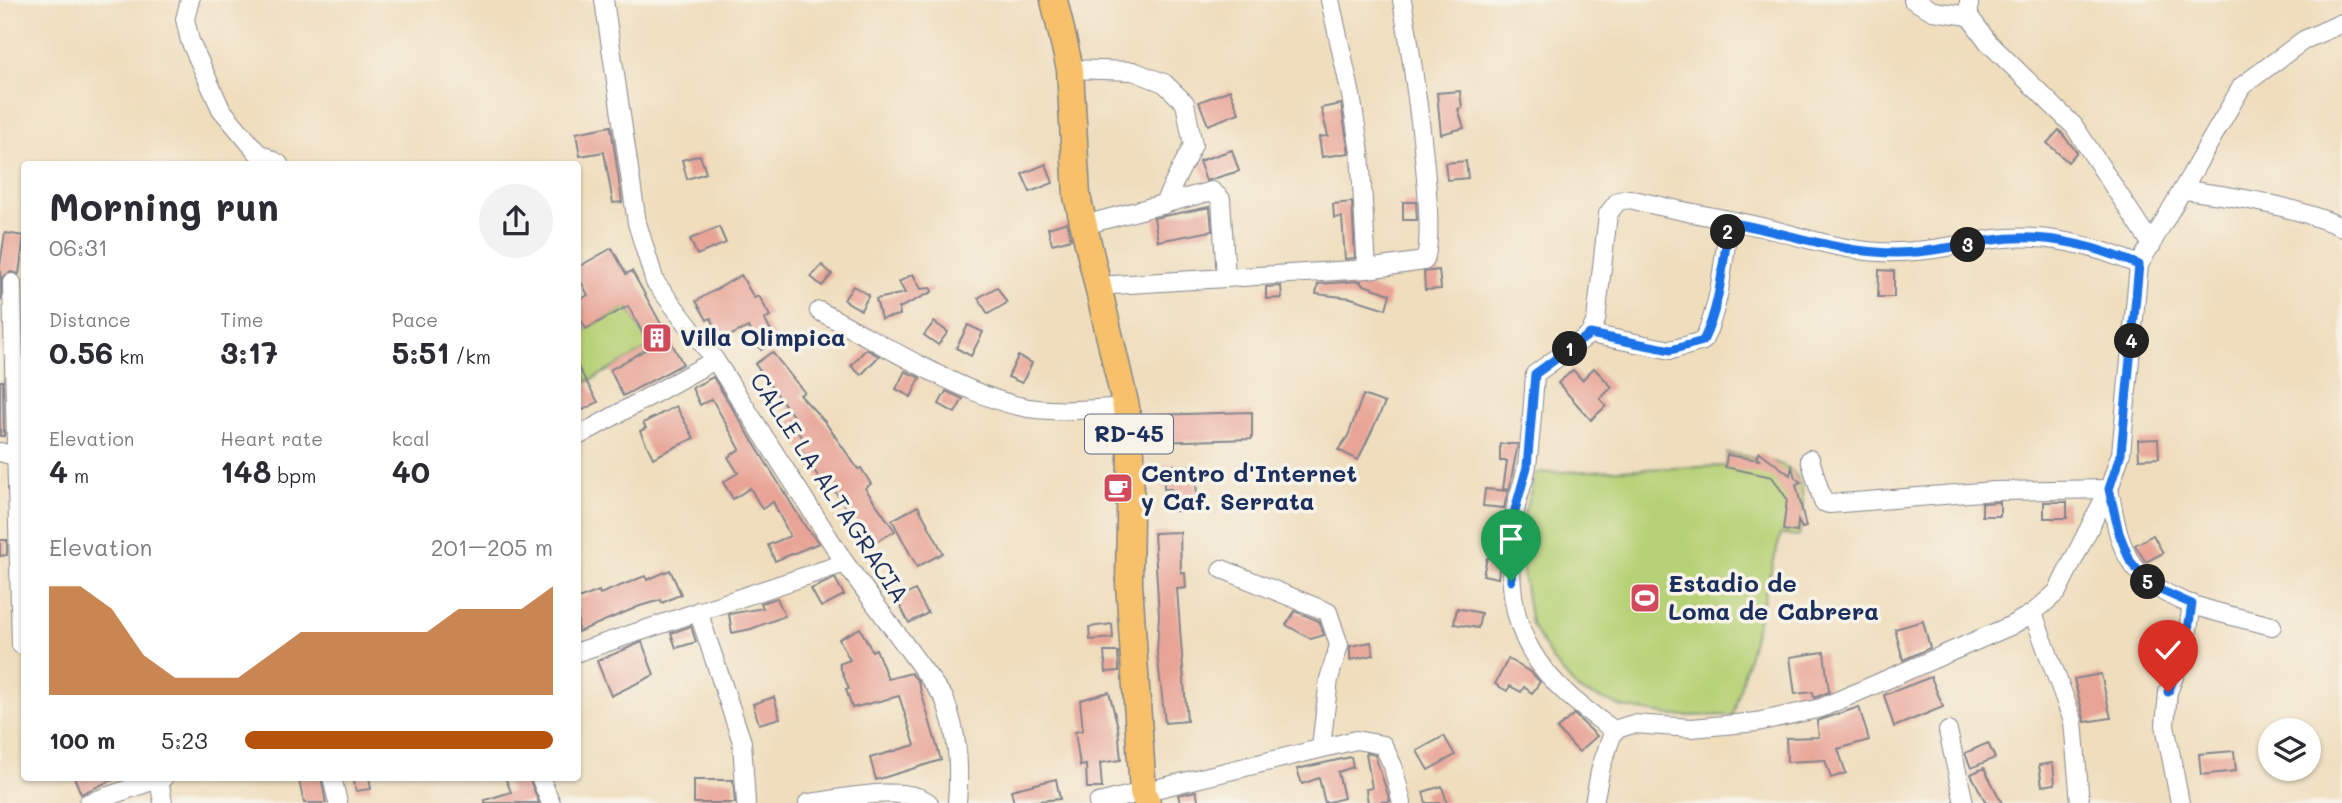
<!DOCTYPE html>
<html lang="en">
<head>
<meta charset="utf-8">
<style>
	body { margin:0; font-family:Mali,sans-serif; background:#f2f2f3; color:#2b2b33; height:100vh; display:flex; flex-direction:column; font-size:26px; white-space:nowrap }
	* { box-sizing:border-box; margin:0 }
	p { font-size:23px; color:#7c7c81 }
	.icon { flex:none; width:38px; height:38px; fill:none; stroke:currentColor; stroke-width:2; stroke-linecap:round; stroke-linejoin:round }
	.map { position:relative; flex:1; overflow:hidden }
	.sheet { position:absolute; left:21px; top:161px; width:560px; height:620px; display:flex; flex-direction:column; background:#fff; border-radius:7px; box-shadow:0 2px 5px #0004 }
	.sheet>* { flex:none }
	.tools { position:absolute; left:2258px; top:718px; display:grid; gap:14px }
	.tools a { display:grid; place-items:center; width:63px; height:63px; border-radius:50%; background:#fff; box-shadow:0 2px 5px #0004; font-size:35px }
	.pin { position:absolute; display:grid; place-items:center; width:60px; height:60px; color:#fff; margin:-72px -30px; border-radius:50% 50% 50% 0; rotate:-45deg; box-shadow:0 0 7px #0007 }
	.pin .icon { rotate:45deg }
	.km { position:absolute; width:35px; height:35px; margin:-18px; border-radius:50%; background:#222; color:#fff; font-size:19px; line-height:35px; text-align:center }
	.round { display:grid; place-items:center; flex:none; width:74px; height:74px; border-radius:37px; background:#f2f2f3 }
	.summary { display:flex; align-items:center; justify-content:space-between; height:119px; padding:0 28px }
	h1 { font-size:38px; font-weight:700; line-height:52px }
	.stats { display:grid; grid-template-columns:repeat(3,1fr); gap:10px; height:119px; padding:7px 28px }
	.stats div { display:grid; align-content:center }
	.stats b { font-size:30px; font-weight:700 }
	.stats small { font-size:19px; font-weight:400 }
	.stats p { font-size:19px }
	.chart { height:196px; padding:14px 28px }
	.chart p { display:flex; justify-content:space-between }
	.chart svg { width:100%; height:126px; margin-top:7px; fill:#b45309; opacity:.7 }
	ul { padding:0 28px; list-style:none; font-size:23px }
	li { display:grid; grid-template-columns:112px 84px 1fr; align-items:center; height:52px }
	li i { height:18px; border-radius:9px; background:#b45309 }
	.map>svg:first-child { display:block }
	.grass { fill:#b7d176; stroke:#69806a; stroke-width:2 }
	.building { fill:#e8a496 }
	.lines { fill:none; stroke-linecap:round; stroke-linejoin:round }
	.minor-casing { stroke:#85868d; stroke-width:20 }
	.primary-casing { stroke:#85868d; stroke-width:29 }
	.minor { stroke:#fff; stroke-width:18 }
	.primary { stroke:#f6c16b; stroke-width:26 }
	.route-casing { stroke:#fff; stroke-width:14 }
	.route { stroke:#1a73e8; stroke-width:9 }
	.labels { text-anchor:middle; stroke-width:7; stroke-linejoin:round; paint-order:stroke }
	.shield { fill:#f7f3e8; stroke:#5d6a87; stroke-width:2 }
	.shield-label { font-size:23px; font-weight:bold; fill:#1b2f5e }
	.poi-label { font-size:24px; font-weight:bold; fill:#1b2f5e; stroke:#f7f3e8; text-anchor:start }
	.street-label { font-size:24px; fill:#1b2f5e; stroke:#f7f3e8 }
</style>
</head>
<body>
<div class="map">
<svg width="2342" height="803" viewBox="0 0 2342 803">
	<rect width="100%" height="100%" fill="#f7f3e8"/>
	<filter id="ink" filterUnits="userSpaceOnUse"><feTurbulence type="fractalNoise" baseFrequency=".0143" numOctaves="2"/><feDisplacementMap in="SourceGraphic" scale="14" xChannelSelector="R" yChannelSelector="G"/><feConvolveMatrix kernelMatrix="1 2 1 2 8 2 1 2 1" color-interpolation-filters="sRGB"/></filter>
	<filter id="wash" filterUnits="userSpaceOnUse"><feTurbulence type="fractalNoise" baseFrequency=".00686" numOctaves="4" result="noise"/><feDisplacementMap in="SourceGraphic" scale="28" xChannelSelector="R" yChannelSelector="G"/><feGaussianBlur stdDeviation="1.57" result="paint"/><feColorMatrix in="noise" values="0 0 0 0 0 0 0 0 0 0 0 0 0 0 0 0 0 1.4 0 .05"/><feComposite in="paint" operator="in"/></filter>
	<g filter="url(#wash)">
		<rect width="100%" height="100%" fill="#efddbc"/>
		<g class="grass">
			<path d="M 628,306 L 650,347 L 587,382 L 578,364 L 578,333 Z"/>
			<path d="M 1727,453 C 1791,463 1813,464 1799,536 L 1781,534 L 1733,715 L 1675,716 L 1622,707 L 1578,690 L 1553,661 L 1531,624 L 1523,573 L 1522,521 L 1536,473 L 1726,466 Z"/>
		</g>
		<g id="blocks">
			<g class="building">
				<path d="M 1230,90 L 1239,113 L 1208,125 L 1199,102 Z"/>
				<path d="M 1460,91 L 1462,108 L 1458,109 L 1464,128 L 1441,134 L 1437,93 Z"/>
				<path d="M 1341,104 L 1349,153 L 1322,157 L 1319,137 L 1328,136 L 1321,108 Z"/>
				<path d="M 611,126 L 622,202 L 613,203 L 604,152 L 580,156 L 576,133 Z"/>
				<path d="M 2059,130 L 2077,152 L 2068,162 L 2047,143 Z"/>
				<path d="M 1232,150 L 1239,171 L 1206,181 L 1199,161 Z"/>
				<path d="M 700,155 L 706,173 L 687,179 L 682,160 Z"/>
				<path d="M 1466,161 L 1468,178 L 1447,180 L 1445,163 Z"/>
				<path d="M 1046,164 L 1053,183 L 1030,192 L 1022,174 Z"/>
				<path d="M 1352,202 L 1355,258 L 1345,259 L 1342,217 L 1334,218 L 1333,204 Z"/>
				<path d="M 1403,202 L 1416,202 L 1417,220 L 1403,220 Z"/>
				<path d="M 1210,207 L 1212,231 L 1158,241 L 1154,218 Z"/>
				<path d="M 1067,222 L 1071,239 L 1052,244 L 1048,228 Z"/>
				<path d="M 719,227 L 726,243 L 697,255 L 690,239 Z"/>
				<path d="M 5,233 L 24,236 L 19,274 L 11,272 L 2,277 L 1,301 L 0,266 Z"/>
				<path d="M 612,248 L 626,274 L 632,271 L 683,364 L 623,396 L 610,370 L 650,347 L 628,306 L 586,329 L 578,314 L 578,301 L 588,295 L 578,276 L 578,267 Z"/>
				<path d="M 822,265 L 832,274 L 822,286 L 811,277 Z"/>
				<path d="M 1439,270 L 1441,289 L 1425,290 L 1424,272 Z"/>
				<path d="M 1879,270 L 1894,271 L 1894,297 L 1878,297 Z"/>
				<path d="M 913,274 L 921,289 L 931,288 L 932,292 L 899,308 L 900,315 L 881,319 L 876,299 L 905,293 L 899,282 Z"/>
				<path d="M 741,275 L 754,298 L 759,296 L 770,316 L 764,319 L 777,341 L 761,350 L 748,327 L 721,340 L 711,318 L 707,320 L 696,301 Z"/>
				<path d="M 1361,281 L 1361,284 L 1390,294 L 1386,309 L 1351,298 L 1316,294 L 1318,284 Z"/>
				<path d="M 853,286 L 869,295 L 861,310 L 844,300 Z"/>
				<path d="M 1281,286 L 1282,298 L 1266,299 L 1266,287 Z"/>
				<path d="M 997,287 L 1007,303 L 988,314 L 978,298 Z"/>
				<path d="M 934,322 L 948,332 L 938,345 L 924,335 Z"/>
				<path d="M 968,325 L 983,332 L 971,356 L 956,348 Z"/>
				<path d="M 866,349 L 879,356 L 861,375 L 851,366 Z"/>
				<path d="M 772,352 L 804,392 L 800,395 L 825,422 L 858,469 L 861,468 L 871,484 L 865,488 L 895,531 L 872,544 L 827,480 L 822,482 L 796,443 L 803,438 L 788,420 L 793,416 L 755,364 Z"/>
				<path d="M 1018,356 L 1032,363 L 1022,383 L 1008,377 Z"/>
				<path d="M 578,367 L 598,402 L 583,410 L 578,400 Z"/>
				<path d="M 1594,368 L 1612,387 L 1600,399 L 1606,406 L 1591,420 L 1558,383 L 1573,370 L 1582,380 Z"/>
				<path d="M 905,371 L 920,378 L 911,397 L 896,389 Z"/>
				<path d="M 713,377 L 807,529 L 819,543 L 775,561 L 768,545 L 790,536 L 773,502 L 762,509 L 750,488 L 733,499 L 723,482 L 738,473 L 728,457 L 740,449 L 712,399 L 700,405 L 692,388 Z"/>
				<path d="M 0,381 L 3,381 L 4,436 L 0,436 Z"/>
				<path d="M 946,391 L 963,399 L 955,413 L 939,404 Z"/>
				<path d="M 1363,395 L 1385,403 L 1358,460 L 1338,450 L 1348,436 Z"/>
				<path d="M 676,406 L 694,438 L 653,458 L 640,431 L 646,428 L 643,423 Z"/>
				<path d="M 1252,412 L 1252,439 L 1153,442 L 1152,415 Z"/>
				<path d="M 2158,439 L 2159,458 L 2139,459 L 2138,440 Z"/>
				<path d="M 1500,444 L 1518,444 L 1509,490 L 1503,489 L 1507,461 L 1500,461 Z"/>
				<path d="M 1760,452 L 1790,475 L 1792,467 L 1795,478 L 1801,482 L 1796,484 L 1806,527 L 1802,528 L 1798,521 L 1797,532 L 1783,530 L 1787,499 L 1772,477 L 1725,467 L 1727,455 L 1759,460 L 1756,456 Z"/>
				<path d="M 1164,465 L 1195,466 L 1198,511 L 1171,511 L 1171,489 L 1164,489 Z"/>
				<path d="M 1485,489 L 1508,491 L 1504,508 L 1483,506 Z"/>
				<path d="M 2000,502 L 2000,516 L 1982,516 L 1982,503 Z"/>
				<rect x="2044" y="502" width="23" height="16"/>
				<path d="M 918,506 L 943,553 L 917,567 L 892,520 Z"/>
				<path d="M 1180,532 L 1181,573 L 1185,573 L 1186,588 L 1177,589 L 1187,721 L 1165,723 L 1157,652 L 1159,615 L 1154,533 Z"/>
				<path d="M 2153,535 L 2163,553 L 2146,562 L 2135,545 Z"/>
				<path d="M 0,540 L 7,540 L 7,555 L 0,556 Z"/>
				<path d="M 1487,558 L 1500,560 L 1498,578 L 1483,575 Z"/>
				<path d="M 670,570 L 681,594 L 662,603 L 661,600 L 640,606 L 578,632 L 578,599 L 599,591 L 600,594 L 645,576 L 647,580 Z"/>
				<path d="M 835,578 L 844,595 L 821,607 L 811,589 Z"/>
				<path d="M 915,590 L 928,613 L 909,623 L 897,600 Z"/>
				<path d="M 777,598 L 785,616 L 751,629 L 732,633 L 729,614 L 763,608 L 761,603 Z"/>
				<path d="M 1457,608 L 1481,613 L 1478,628 L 1454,624 Z"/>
				<path d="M 1295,611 L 1319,621 L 1324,635 L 1311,639 L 1286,625 Z"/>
				<path d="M 1923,621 L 1930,648 L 1903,660 L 1895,629 Z"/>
				<path d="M 1112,624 L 1113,638 L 1090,640 L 1089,627 Z"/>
				<path d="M 691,626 L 696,642 L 676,648 L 671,633 Z"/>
				<path d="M 860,628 L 872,651 L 876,649 L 888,679 L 911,673 L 918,681 L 941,760 L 876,780 L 870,758 L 915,745 L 899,696 L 852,708 L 846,689 L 849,689 L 839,664 L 850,660 L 839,639 Z"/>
				<path d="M 642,642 L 654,675 L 611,696 L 597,661 Z"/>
				<path d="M 1371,642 L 1374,655 L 1350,660 L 1350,646 Z"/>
				<path d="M 1104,652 L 1118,652 L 1119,671 L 1106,672 Z"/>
				<path d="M 1824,652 L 1829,692 L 1814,698 L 1813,692 L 1795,694 L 1790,657 Z"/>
				<path d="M 1508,659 L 1532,673 L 1540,682 L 1532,693 L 1524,687 L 1521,692 L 1510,686 L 1507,691 L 1495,684 Z"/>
				<path d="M 2101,674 L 2111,718 L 2085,722 L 2074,679 Z"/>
				<path d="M 1931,677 L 1943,707 L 1894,727 L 1884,695 Z"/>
				<path d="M 1109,692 L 1118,727 L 1121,760 L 1100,763 L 1102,788 L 1087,788 L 1086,765 L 1080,766 L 1075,732 L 1083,730 L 1080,700 Z"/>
				<path d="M 774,697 L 780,718 L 759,724 L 753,704 Z"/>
				<path d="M 1859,707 L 1869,740 L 1838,749 L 1846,773 L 1831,778 L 1825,760 L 1787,762 L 1786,738 L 1819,737 L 1817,721 Z"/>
				<path d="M 1574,714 L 1597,736 L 1579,752 L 1557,729 Z"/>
				<path d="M 1444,736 L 1455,755 L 1428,770 L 1417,751 Z"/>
				<path d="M 1988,743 L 1995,758 L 1971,768 L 1965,753 Z"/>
				<path d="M 2234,751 L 2236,771 L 2201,775 L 2199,754 Z"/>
				<path d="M 1366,753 L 1375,755 L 1390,801 L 1368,803 L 1366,789 L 1372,788 Z"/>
				<path d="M 1351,757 L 1353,767 L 1338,772 L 1344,798 L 1325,803 L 1319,778 L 1302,784 L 1297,769 Z"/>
				<path d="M 2053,763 L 2055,784 L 2042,786 L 2039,765 Z"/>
				<path d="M 1984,768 L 2002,803 L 1986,803 L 1971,774 Z"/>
				<path d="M 74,777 L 119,777 L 81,794 Z"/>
				<path d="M 298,777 L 321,777 L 326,803 L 304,803 Z"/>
				<path d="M 353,777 L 369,777 L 371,789 L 356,791 Z"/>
				<path d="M 505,777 L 529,777 L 539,803 L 485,803 L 485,800 L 511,792 Z"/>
				<path d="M 1056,779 L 1060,799 L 1014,803 L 1011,790 Z"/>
				<path d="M 694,780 L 733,780 L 735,803 L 694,803 Z"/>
				<path d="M 1442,786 L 1447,803 L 1426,803 L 1423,792 Z"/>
				<path d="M 1196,791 L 1199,803 L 1180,803 L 1178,795 Z"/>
			</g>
		</g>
	</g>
	<g filter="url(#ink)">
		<use href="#blocks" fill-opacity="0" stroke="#85868d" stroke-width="2"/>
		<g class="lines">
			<g class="minor-casing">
				<g id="minor">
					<path d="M 190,0 L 185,19 L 190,41 L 221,109 L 257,152 L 279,164"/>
					<path d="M 604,0 L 637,223 L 655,282 L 715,360 L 845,563 L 944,698 C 958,733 960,766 957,803"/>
					<path d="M 1330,0 L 1351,95 L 1360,152 L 1367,269"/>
					<path d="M 1913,0 L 1933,11 L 1969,16"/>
					<path d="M 1969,0 L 1969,16 L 1988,42 L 2074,126 L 2152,245"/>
					<path d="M 1070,69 L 1133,71 L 1164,83 L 1185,103 L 1193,145 L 1163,205"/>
					<path d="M 2184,190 C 2239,197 2291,205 2342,227"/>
					<path d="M 1084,225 L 1212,191 L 1221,199 L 1226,278 L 1367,269 L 1424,261 C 1440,234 1409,40 1402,0"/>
					<path d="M 12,283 L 21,645"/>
					<path d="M 1097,286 L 1226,278"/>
					<path d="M 819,311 C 878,341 956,391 1018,406 C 1053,414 1091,409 1126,407"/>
					<path d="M 1590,334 L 1671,350 L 1703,341 C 1721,305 1723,261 1729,222"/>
					<path d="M 578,436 L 715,360"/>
					<path d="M 0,452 L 18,457"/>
					<path d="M 1810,459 L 1823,502 L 1829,504 L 1994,491 L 2109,489 C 2114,512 2117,542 2131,562 C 2160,606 2225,613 2272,626"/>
					<path d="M 1222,569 L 1328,612 L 1339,645 L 1329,679 L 1321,747"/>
					<path d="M 698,611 L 742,742 L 746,803"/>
					<path d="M 2033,613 L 2073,721 L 2080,803"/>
					<path d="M 578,652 L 845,563"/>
					<path d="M 1614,730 C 1523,669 1501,621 1515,512 C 1517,496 1525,481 1527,465 C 1531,435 1533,404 1535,374 L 1590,334 L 1596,320 L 1608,214 L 1618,201 L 1630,199 C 1676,211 1723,218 1770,229 C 1806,238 1841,250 1879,252 C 1919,254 1955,245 1995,239 C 2046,233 2093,245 2139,265"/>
					<path d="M 1948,731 L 1964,803"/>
					<path d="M 332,777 L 338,803"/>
					<path d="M 540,777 L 551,803"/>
					<path d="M 159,779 L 163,803"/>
					<path d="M 88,803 L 164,777"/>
					<path d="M 808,803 C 837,800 906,783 929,803"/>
					<path d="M 1098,803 L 1356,740 L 1383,745 L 1393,766 L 1402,803"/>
					<path d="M 1594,803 L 1601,767 L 1614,730 L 1633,724 L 1692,728 L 1757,722 L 1821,708 L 2010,626 L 2033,613 L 2057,592 L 2109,489 L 2121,453 L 2139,265 L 2242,86 L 2304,40 L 2342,23"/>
					<path d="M 2180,803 L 2165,725 L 2168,692 L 2185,649 L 2192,604"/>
				</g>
			</g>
			<g class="primary-casing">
				<path id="primary" d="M 1054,0 L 1070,69 L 1077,196 L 1126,407 L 1131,453 L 1129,583 L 1143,792 L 1147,803"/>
			</g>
			<use href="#minor" class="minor"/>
			<use href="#primary" class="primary"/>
		</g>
	</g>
	<g class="lines" filter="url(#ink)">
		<g class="route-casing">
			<path id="route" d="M 1511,581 L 1515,510 L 1527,467 L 1535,374 L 1590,334 L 1671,350 L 1703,341 C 1721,305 1723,261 1729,222 C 1779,231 1826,248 1876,252 C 1917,256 1954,246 1993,240 C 2044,232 2093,245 2139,265 L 2121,453 L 2109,489 L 2119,533 L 2130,561 L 2151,586 L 2192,604 L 2185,649 L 2168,692"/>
		</g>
		<use href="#route" class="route"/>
	</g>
	<defs>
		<g id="building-square" transform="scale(1.575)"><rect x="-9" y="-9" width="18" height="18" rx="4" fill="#d1495b" stroke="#f7f3e8"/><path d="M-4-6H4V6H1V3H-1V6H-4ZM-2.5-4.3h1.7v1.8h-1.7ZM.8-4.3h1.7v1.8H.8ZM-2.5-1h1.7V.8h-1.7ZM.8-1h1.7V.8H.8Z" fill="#fff"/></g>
		<g id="cafe-square" transform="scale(1.575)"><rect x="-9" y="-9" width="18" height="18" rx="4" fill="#d1495b" stroke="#f7f3e8"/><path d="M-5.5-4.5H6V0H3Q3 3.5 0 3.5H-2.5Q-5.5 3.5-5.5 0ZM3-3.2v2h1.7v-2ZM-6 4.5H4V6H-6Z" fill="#fff"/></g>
		<g id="stadium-square" transform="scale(1.575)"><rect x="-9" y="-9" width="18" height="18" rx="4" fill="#d1495b" stroke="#f7f3e8"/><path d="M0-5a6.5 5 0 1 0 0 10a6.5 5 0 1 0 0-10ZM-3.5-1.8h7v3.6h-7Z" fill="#fff"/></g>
	</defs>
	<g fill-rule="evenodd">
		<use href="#building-square" x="657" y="338"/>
		<use href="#cafe-square" x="1118" y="488"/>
		<use href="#stadium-square" x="1645" y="598"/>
	</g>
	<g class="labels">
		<rect class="shield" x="1085" y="414.5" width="88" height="39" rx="5"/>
		<g class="shield-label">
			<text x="1129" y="442">RD-45</text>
		</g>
		<g class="poi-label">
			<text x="680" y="346">Villa Olimpica</text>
			<text x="1141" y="482">Centro d'Internet<tspan x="1141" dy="28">y Caf. Serrata</tspan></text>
			<text x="1668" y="592">Estadio de<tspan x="1668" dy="28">Loma de Cabrera</tspan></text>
		</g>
		<g class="street-label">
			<text transform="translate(829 488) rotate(57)" y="8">CALLE LA ALTAGRACIA</text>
		</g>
	</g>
</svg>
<div class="tools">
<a><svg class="icon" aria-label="layers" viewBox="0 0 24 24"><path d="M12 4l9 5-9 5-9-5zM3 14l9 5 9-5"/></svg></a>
</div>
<div class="pin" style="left:1511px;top:581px;background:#1e9e55"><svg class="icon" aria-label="arrive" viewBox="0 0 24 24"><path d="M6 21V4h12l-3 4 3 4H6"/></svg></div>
<div class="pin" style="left:2168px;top:692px;background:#d93025"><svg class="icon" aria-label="check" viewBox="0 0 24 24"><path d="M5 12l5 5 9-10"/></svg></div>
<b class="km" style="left:1570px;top:349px">1</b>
<b class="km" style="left:1728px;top:232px">2</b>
<b class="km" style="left:1968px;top:245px">3</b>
<b class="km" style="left:2132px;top:341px">4</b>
<b class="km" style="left:2148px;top:582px">5</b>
<section class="sheet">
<div class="summary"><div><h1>Morning run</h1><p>06:31</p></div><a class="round"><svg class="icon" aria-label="share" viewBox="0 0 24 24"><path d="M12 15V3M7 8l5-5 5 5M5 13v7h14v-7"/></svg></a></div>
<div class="stats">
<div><p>Distance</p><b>0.56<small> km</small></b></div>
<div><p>Time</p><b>3:17</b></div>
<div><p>Pace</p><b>5:51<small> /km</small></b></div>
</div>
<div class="stats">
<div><p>Elevation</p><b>4<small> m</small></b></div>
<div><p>Heart rate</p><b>148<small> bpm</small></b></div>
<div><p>kcal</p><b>40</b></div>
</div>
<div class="chart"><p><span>Elevation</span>201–205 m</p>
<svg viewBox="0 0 160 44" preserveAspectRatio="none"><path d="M0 44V6L10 6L20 14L30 30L40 38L50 38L60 38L70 30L80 22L90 22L100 22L110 22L120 22L130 14L140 14L150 14L160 6V44z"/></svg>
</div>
<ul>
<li><b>100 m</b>5:23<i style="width:100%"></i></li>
</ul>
</section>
</div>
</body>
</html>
